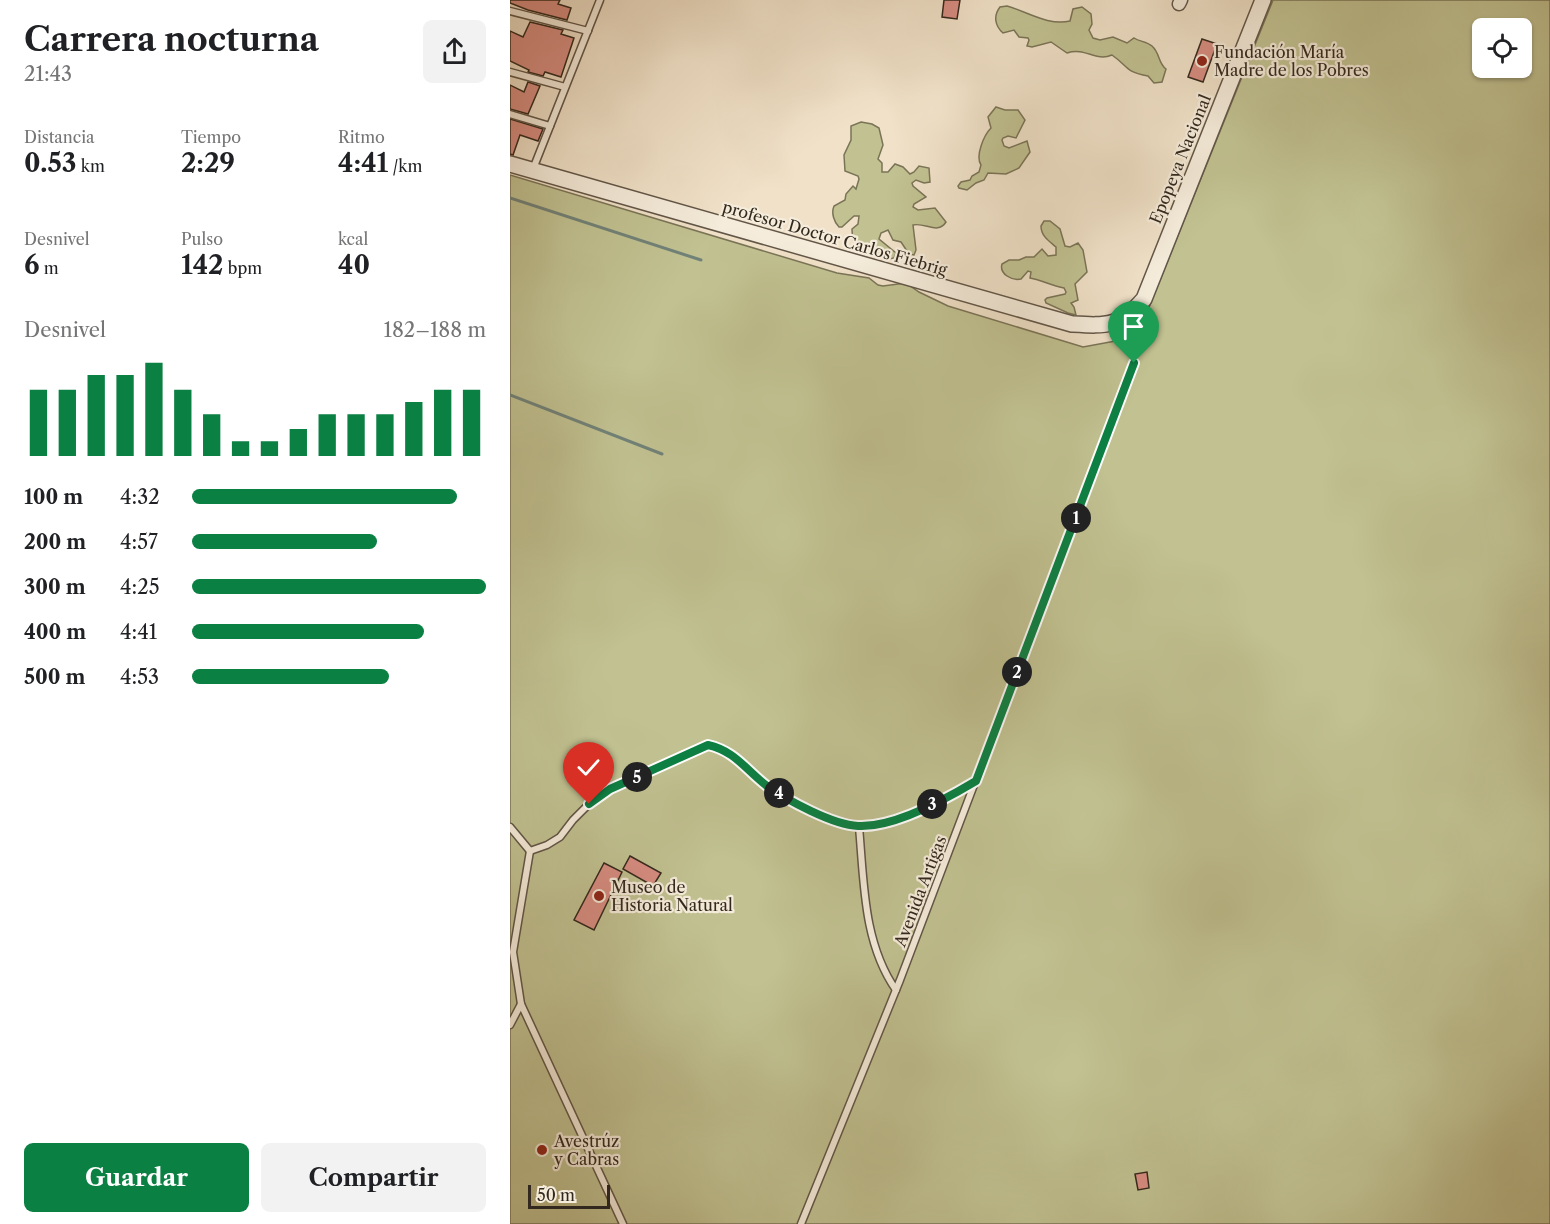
<!DOCTYPE html>
<html lang="es">
<head>
<meta charset="utf-8">
<style>
	body { margin:0; font-family:"Libre Caslon Text",serif; background:#f2f2f2; color:#202124; height:100vh; display:flex; flex-direction:column; font-size:22px; white-space:nowrap }
	* { box-sizing:border-box; margin:0 }
	p { font-size:20px; color:#757577 }
	.icon { flex:none; width:33px; height:33px; fill:none; stroke:currentColor; stroke-width:2; stroke-linecap:round; stroke-linejoin:round }
	.map { position:relative; flex:1; overflow:hidden }
	.details { display:flex; flex-direction:column; background:#fff; width:510px }
	.details>* { flex:none }
	.controls { position:absolute; left:962px; top:18px; display:grid; gap:12px }
	.controls a { display:grid; place-items:center; width:60px; height:60px; border-radius:9px; background:#fff; box-shadow:0 2px 4px #0004; font-size:30px }
	.scale { position:absolute; left:18px; bottom:15px; width:82px; box-sizing:border-box; padding-left:6px; border:3px solid #33281d; border-top:0; font-size:16px; line-height:21px; white-space:nowrap; color:#33281d; -webkit-text-stroke:4px #f5ecdb; paint-order:stroke }
	.pin { position:absolute; display:grid; place-items:center; width:51px; height:51px; color:#fff; margin:-62px -26px; border-radius:50% 50% 50% 0; rotate:-45deg; box-shadow:0 0 6px #0007 }
	.pin .icon { rotate:45deg }
	.km { position:absolute; width:30px; height:30px; margin:-15px; border-radius:50%; background:#222; color:#fff; font-size:16px; line-height:30px; text-align:center }
	.round { display:grid; place-items:center; flex:none; width:63px; height:63px; border-radius:9px; background:#f2f2f2 }
	.head { display:flex; align-items:center; justify-content:space-between; height:102px; padding:0 24px }
	h1 { font-size:33px; font-weight:700; line-height:45px }
	.stats { display:grid; grid-template-columns:repeat(3,1fr); gap:9px; height:102px; padding:6px 24px }
	.stats div { display:grid; align-content:center }
	.stats b { font-size:26px; font-weight:700 }
	.stats small { font-size:16px; font-weight:400 }
	.stats p { font-size:16px }
	.chart { height:168px; padding:12px 24px }
	.chart p { display:flex; justify-content:space-between }
	.chart svg { width:100%; height:108px; margin-top:6px; stroke:#0b8043; stroke-width:6 }
	.button { display:flex; gap:12px; margin-top:auto; padding:12px 24px }
	.button a { flex:1; height:69px; border-radius:9px; background:#0b8043; color:#fff; font-size:24px; font-weight:700; line-height:69px; text-align:center }
	.button a+a { background:#f2f2f2; color:#202124 }
	ul { padding:0 24px; list-style:none; font-size:20px }
	li { display:grid; grid-template-columns:96px 72px 1fr; align-items:center; height:45px }
	li i { height:15px; border-radius:8px; background:#0b8043 }
	main { display:flex; flex:1; min-height:0 }
	.map>svg:first-child { display:block }
	.green { fill:#c1c191; stroke:#7a7457; stroke-width:1.5; fill-rule:evenodd }
	.lines { fill:none; stroke-linecap:round; stroke-linejoin:round }
	.stream { stroke:#718278; stroke-width:3 }
	.building { fill:#d88d82; stroke:#33281d; stroke-width:1.5 }
	.service-casing { stroke:#625648; stroke-width:9 }
	.minor-casing { stroke:#625648; stroke-width:15 }
	.tertiary-casing { stroke:#625648; stroke-width:18 }
	.service { stroke:#f5ecdb; stroke-width:6 }
	.minor { stroke:#f5ecdb; stroke-width:12 }
	.tertiary { stroke:#f5ecdb; stroke-width:15 }
	.route-casing { stroke:#fff; stroke-width:12 }
	.route { stroke:#0b8043; stroke-width:8 }
	.poi-dot { fill:#8f2418; stroke:#f5ecdb; stroke-width:2 }
	.labels { text-anchor:middle; stroke-width:4.5; stroke-linejoin:round; paint-order:stroke }
	.poi-label { font-size:16px; fill:#33281d; stroke:#f5ecdb; text-anchor:start }
	.street-label { font-size:16px; fill:#33281d; stroke:#f5ecdb }
</style>
</head>
<body>
<main>
<section class="details">
<div class="head"><div><h1>Carrera nocturna</h1><p>21:43</p></div><a class="round"><svg class="icon" aria-label="share" viewBox="0 0 24 24"><path d="M12 15V3M7 8l5-5 5 5M5 13v7h14v-7"/></svg></a></div>
<div class="stats">
<div><p>Distancia</p><b>0.53<small> km</small></b></div>
<div><p>Tiempo</p><b>2:29</b></div>
<div><p>Ritmo</p><b>4:41<small> /km</small></b></div>
</div>
<div class="stats">
<div><p>Desnivel</p><b>6<small> m</small></b></div>
<div><p>Pulso</p><b>142<small> bpm</small></b></div>
<div><p>kcal</p><b>40</b></div>
</div>
<div class="chart"><p><span>Desnivel</span>182–188 m</p>
<svg viewBox="0 0 160 44" preserveAspectRatio="none"><path d="M5 44V17M15 44V17M25 44V11M35 44V11M45 44V6M55 44V17M65 44V27M75 44V38M85 44V38M95 44V33M105 44V27M115 44V27M125 44V27M135 44V22M145 44V17M155 44V17"/></svg>
</div>
<ul>
<li><b>100 m</b>4:32<i style="width:90%"></i></li>
<li><b>200 m</b>4:57<i style="width:63%"></i></li>
<li><b>300 m</b>4:25<i style="width:100%"></i></li>
<li><b>400 m</b>4:41<i style="width:79%"></i></li>
<li><b>500 m</b>4:53<i style="width:67%"></i></li>
</ul>
<div class="button"><a>Guardar</a><a>Compartir</a></div>
</section>
<div class="map">
<svg width="1040" height="1224" viewBox="0 0 1040 1224">
	<rect width="100%" height="100%" fill="#f0e1c8"/>
	<filter id="stains"><feTurbulence type="fractalNoise" baseFrequency=".00333" numOctaves="4"/><feColorMatrix values="0 0 0 0 .2 0 0 0 0 .09 0 0 0 0 .02 0 0 0 .5 -.17"/></filter>
	<radialGradient id="worn" r=".72"><stop offset=".6" stop-color="#630" stop-opacity="0"/><stop offset="1" stop-color="#630" stop-opacity=".3"/></radialGradient>
	<g class="green">
		<path d="M 763,0 L 1040,0 L 1040,1224 L 0,1224 L 0,175 L 327,273 L 359,278 L 368,285 L 373,286 L 396,283 L 409,292 L 438,306 L 573,347 L 627,337 ZM 972,28 L 1011,28 L 1011,68 L 972,68 Z"/>
		<path d="M 497,6 C 518,12 538,26 560,21 L 563,9 L 572,7 L 581,14 L 582,24 L 579,30 L 583,38 L 590,40 L 603,37 L 617,43 L 624,38 C 630,42 636,41 642,46 C 650,53 648,63 656,69 L 652,82 L 644,83 L 638,76 C 615,72 619,67 602,55 C 585,62 576,47 557,53 L 541,42 L 522,47 L 517,46 L 519,40 L 518,38 L 509,37 L 504,30 L 493,33 C 485,26 483,16 490,7 Z"/>
		<path d="M 486,107 L 495,110 L 508,110 L 515,120 L 506,138 L 498,136 L 493,138 L 492,140 L 494,146 L 499,148 L 517,141 L 520,152 L 509,168 L 496,174 L 478,173 L 474,180 L 466,183 L 457,190 L 449,188 L 448,186 L 451,182 L 460,180 L 462,176 L 469,172 L 471,165 C 465,156 474,135 481,128 L 478,117 Z"/>
		<path d="M 351,122 L 362,124 L 369,128 L 373,145 L 368,159 L 372,163 L 372,172 L 378,172 L 385,164 L 393,167 L 400,174 L 404,172 L 409,166 L 419,168 L 420,182 L 414,183 L 406,180 L 402,183 L 403,186 L 416,197 L 404,204 L 403,207 L 408,210 L 425,208 L 436,222 C 428,235 415,222 403,225 L 406,250 L 404,255 L 399,254 L 391,242 L 383,240 L 378,230 L 371,233 L 369,239 L 386,253 L 384,258 C 372,261 362,253 355,245 L 347,247 C 343,243 342,235 342,229 L 348,224 L 349,216 L 344,216 L 332,227 L 329,227 C 324,222 321,213 324,206 L 335,200 L 336,194 L 343,186 L 346,189 L 349,179 L 348,176 L 335,171 L 334,155 L 341,140 L 341,126 Z"/>
		<path d="M 534,221 L 540,221 L 550,229 L 555,246 L 560,247 L 568,243 L 573,250 L 577,272 L 565,284 L 568,300 L 561,303 L 564,307 L 566,315 L 558,313 L 536,303 L 535,300 L 537,298 L 555,294 L 556,292 L 554,288 C 542,286 532,280 520,278 L 521,272 L 518,271 L 511,279 C 502,281 489,274 492,264 L 499,260 L 509,260 L 516,257 L 524,257 L 532,249 L 538,256 L 546,255 L 546,247 C 539,241 531,236 531,226 Z"/>
	</g>
	<g class="lines">
		<g class="stream">
			<path d="M 0,198 L 191,260"/>
			<path d="M 0,395 L 152,454"/>
		</g>
	</g>
	<g class="building">
		<path d="M 0,0 L 50,0 L 48,4 L 61,8 L 57,20 L 18,10 L 0,3 Z"/>
		<path d="M 434,0 L 450,0 L 447,19 L 432,17 Z"/>
		<path d="M 20,22 L 53,30 L 51,34 L 64,38 L 51,77 L 35,72 L 33,76 L 18,72 L 19,70 L 0,61 L 0,31 L 13,37 Z"/>
		<path d="M 692,39 L 707,44 L 693,82 L 678,77 Z"/>
		<path d="M 18,82 L 30,86 L 18,114 L 0,109 L 0,85 L 14,92 Z"/>
		<path d="M 0,119 L 33,129 L 28,141 L 10,135 L 3,155 L 0,154 Z"/>
		<path d="M 120,856 L 151,873 L 143,886 L 113,869 Z"/>
		<path d="M 94,863 L 112,872 L 84,930 L 64,920 Z"/>
		<path d="M 637,1172 L 639,1188 L 628,1190 L 625,1174 Z"/>
	</g>
	<g class="lines">
		<g class="service-casing">
			<g id="service">
				<path d="M 0,11 L 78,31"/>
				<path d="M 0,72 L 55,87"/>
				<path d="M 0,114 L 40,126"/>
				<path d="M 23,169 L 90,0"/>
				<path d="M 0,827 L 20,851"/>
				<path d="M 349,827 C 354,881 353,943 386,990"/>
				<path d="M 20,851 L 37,845 L 50,837 L 63,820 L 79,804 L 100,789 L 198,745 C 225,751 235,770 257,786 C 277,800 323,825 348,826 C 383,828 436,799 466,781"/>
				<path d="M 20,851 L 3,952 L 11,1004 L 113,1224"/>
				<path d="M 0,1025 L 11,1004"/>
				<path d="M 291,1224 L 390,980 L 624,363"/>
			</g>
		</g>
		<g class="minor-casing">
			<path id="minor" d="M 669,4 L 671,0"/>
		</g>
		<g class="tertiary-casing">
			<path id="tertiary" d="M 0,164 L 562,324 C 597,326 610,327 634,299 L 753,0"/>
		</g>
		<use href="#service" class="service"/>
		<use href="#minor" class="minor"/>
		<use href="#tertiary" class="tertiary"/>
	</g>
	<g class="lines">
		<g class="route-casing">
			<path id="route" d="M 79,804 L 100,789 L 198,745 C 225,751 236,770 257,786 C 277,800 323,825 348,826 C 383,828 436,799 466,781 L 624,363"/>
		</g>
		<use href="#route" class="route"/>
	</g>
	<g class="poi-dot">
		<circle cx="692" cy="61" r="6"/>
		<circle cx="89" cy="896" r="6"/>
		<circle cx="32" cy="1150" r="6"/>
	</g>
	<g class="labels">
		<g class="poi-label">
			<text x="704" y="58">Fundación María<tspan x="704" dy="18">Madre de los Pobres</tspan></text>
			<text x="101" y="893">Museo de<tspan x="101" dy="18">Historia Natural</tspan></text>
			<text x="44" y="1147">Avestrúz<tspan x="44" dy="18">y Cabras</tspan></text>
		</g>
		<g class="street-label">
			<text transform="translate(670 159) rotate(-68)" y="6">Epopeya Nacional</text>
			<text transform="translate(325 238) rotate(16)" y="6">profesor Doctor Carlos Fiebrig</text>
			<text transform="translate(410 891) rotate(-69)" y="6">Avenida Artigas</text>
		</g>
	</g>
	<rect width="100%" height="100%" filter="url(#stains)"/>
	<rect width="100%" height="100%" fill="url(#worn)"/>
</svg>
<div class="controls">
<a><svg class="icon" aria-label="locate" viewBox="0 0 24 24"><circle cx="12" cy="12" r="6"/><path d="M12 2v4M12 18v4M2 12h4M18 12h4"/></svg></a>
</div>
<div class="scale">50 m</div>
<div class="pin" style="left:624px;top:363px;background:#1e9e55"><svg class="icon" aria-label="arrive" viewBox="0 0 24 24"><path d="M6 21V4h12l-3 4 3 4H6"/></svg></div>
<div class="pin" style="left:79px;top:804px;background:#d93025"><svg class="icon" aria-label="check" viewBox="0 0 24 24"><path d="M5 12l5 5 9-10"/></svg></div>
<b class="km" style="left:566px;top:518px">1</b>
<b class="km" style="left:507px;top:672px">2</b>
<b class="km" style="left:422px;top:804px">3</b>
<b class="km" style="left:269px;top:793px">4</b>
<b class="km" style="left:127px;top:777px">5</b>
</div>
</main>
</body>
</html>
